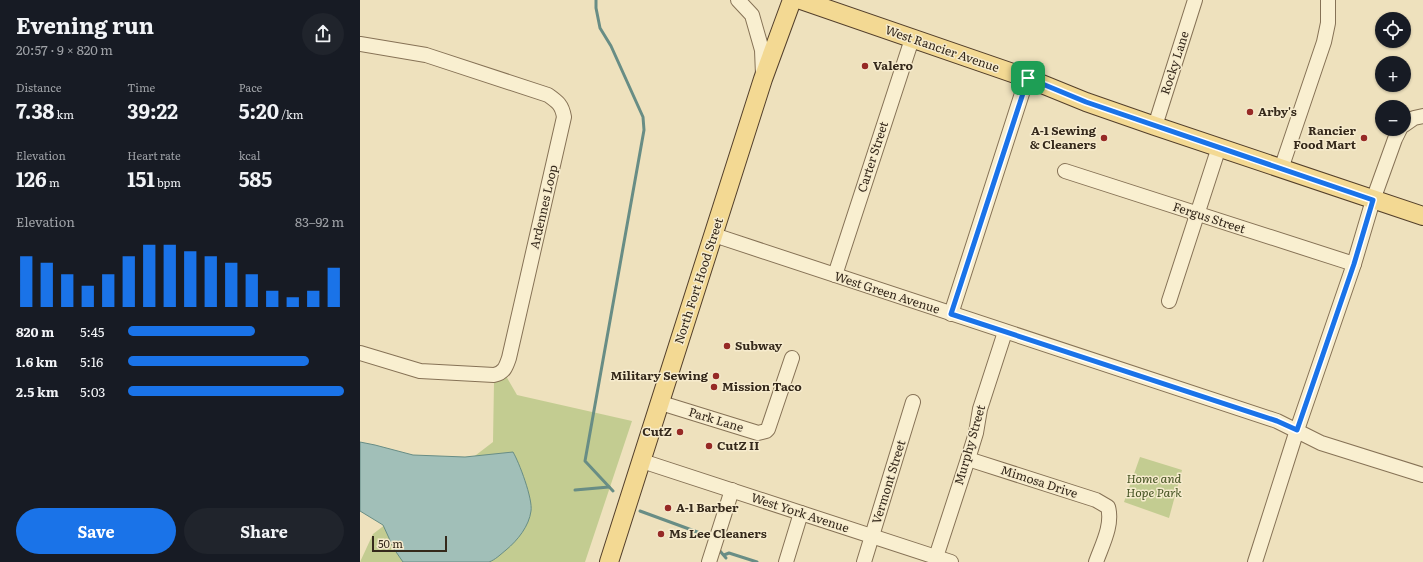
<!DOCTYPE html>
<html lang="en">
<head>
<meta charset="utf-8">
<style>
	body { margin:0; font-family:Literata,serif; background:#20242c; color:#f1f3f6; height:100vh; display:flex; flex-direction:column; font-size:15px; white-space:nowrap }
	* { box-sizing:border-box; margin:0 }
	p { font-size:13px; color:#9ea1a6 }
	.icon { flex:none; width:22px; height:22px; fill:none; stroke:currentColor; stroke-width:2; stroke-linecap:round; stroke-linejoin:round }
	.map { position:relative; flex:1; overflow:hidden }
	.details { display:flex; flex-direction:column; background:#171b24; width:360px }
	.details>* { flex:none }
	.tools { position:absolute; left:1015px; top:12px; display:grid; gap:8px }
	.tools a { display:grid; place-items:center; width:36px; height:36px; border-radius:50%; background:#171b24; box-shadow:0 1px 3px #0004; font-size:20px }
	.scale { position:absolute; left:12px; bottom:10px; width:75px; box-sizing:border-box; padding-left:4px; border:2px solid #35291b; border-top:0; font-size:11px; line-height:14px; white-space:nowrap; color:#35291b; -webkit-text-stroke:3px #f6ebcd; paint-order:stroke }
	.pin { position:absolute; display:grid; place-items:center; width:34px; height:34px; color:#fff; margin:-17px; border-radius:8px; box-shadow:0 2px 6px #0006 }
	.round { display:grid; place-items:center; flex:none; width:42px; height:42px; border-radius:21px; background:#20242c }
	.headline { display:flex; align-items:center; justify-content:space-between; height:68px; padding:0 16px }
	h1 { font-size:22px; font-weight:700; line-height:30px }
	.figures { display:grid; grid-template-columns:repeat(3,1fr); gap:6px; height:68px; padding:4px 16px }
	.figures div { display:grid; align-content:center }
	.figures b { font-size:20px; font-weight:700 }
	.figures small { font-size:11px; font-weight:400 }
	.figures p { font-size:11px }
	.chart { height:112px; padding:8px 16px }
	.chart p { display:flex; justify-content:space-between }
	.chart svg { width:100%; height:72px; margin-top:4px; stroke:#1a73e8; stroke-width:6 }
	.primary-button { display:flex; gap:8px; margin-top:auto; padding:8px 16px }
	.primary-button a { flex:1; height:46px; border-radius:24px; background:#1a73e8; color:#fff; font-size:16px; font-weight:700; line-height:46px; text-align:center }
	.primary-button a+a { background:#20242c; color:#f1f3f6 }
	ul { padding:0 16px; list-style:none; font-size:13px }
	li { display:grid; grid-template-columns:64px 48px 1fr; align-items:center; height:30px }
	li i { height:10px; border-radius:5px; background:#1a73e8 }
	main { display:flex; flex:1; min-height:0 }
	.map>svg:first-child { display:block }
	.green { fill:#c3cc91 }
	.water { fill:#a1bfb8; stroke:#688d85 }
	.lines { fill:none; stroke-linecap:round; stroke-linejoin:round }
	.stream { stroke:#688d85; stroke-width:3 }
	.minor-casing { stroke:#867256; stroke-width:16 }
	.major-casing { stroke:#533f2b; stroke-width:20 }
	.minor { stroke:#f9efd0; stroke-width:14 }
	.major { stroke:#f3d993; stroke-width:18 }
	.route-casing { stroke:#fff; stroke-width:8 }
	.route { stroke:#1a73e8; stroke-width:5 }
	.poi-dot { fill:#962925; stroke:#f6ebcd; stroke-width:1.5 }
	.labels { text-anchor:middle; stroke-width:3; stroke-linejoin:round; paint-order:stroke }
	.street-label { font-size:12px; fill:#35291b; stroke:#f6ebcd }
	.poi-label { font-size:12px; font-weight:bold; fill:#35291b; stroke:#f6ebcd; text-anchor:start }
	.park-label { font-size:12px; font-style:italic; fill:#445221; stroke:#f6ebcd }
</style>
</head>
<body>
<main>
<section class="details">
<div class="headline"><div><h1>Evening run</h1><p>20:57 · 9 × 820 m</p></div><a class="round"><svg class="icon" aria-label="share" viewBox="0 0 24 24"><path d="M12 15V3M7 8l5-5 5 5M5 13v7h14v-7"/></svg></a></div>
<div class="figures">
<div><p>Distance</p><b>7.38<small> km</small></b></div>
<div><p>Time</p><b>39:22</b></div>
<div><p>Pace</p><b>5:20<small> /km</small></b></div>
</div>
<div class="figures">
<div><p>Elevation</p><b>126<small> m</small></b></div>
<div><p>Heart rate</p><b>151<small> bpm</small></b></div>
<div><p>kcal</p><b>585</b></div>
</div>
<div class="chart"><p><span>Elevation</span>83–92 m</p>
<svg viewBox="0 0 160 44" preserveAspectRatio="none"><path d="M5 44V13M15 44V17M25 44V24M35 44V31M45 44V24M55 44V13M65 44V6M75 44V6M85 44V10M95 44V13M105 44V17M115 44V24M125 44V34M135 44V38M145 44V34M155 44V20"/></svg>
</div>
<ul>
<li><b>820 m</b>5:45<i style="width:59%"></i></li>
<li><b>1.6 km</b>5:16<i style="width:84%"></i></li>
<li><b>2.5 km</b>5:03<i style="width:100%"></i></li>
</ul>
<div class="primary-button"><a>Save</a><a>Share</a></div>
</section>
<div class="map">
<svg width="1063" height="562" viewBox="0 0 1063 562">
	<rect width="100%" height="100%" fill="#eee1bd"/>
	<g class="green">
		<path d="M 146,376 L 157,395 L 272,421 L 225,562 L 0,562 L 13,534 L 133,442 L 134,382 Z"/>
		<path d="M 780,457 L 822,470 L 809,518 L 764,502 Z"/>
	</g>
	<path class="water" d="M 0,442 L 15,445 L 53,455 L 105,457 L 153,452 C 159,462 173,499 171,511 C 169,526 158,540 146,550 C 141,554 135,560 129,562 L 43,562 L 34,549 L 23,525 L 0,511 Z"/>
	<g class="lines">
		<g class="stream">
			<path d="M 236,0 L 236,8 L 240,28 L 251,46 L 283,117 L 284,130 L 225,461 L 253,491"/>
			<path d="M 215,490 L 249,487"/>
			<path d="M 280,511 L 340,533"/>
			<path d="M 360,551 L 366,558"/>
			<path d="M 364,555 L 369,553 L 397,562"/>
		</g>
		<g class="minor-casing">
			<g id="minor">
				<path d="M 378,0 L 392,15 L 402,50 L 403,75"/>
				<path d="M 0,44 L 66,55 L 188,95 C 198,102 202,105 204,117 L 149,358 C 146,367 144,373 134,375 L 60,371 L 0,353"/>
				<path d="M 1044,125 L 1054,118 L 1063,116"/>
				<path d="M 795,126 L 835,0"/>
				<path d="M 921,169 L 964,42 L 968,23 L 968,0"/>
				<path d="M 705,171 L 994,264"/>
				<path d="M 354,235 L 917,421 L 961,443 L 1063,475"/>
				<path d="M 475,275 L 552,39"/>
				<path d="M 809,301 L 859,147"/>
				<path d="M 591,314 L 667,78"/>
				<path d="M 301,403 L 398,433 L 406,431 L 408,429 L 432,358"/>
				<path d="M 608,459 L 736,500 L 748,507 C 753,525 742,545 736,562"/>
				<path d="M 282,461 L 591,562"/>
				<path d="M 576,557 L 608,459 L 616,433 L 620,409 L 645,332"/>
				<path d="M 349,562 L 372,490"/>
				<path d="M 426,562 L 441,513"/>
				<path d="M 504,562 L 553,402"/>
				<path d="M 895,562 L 937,430 L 994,264 L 1013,200 L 1035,139 L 1040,129"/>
			</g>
		</g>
		<g class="major-casing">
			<g id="major">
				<path d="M 441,0 L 667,78 L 726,102 L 795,126 L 1063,216"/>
				<path d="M 249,562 L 403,79 L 432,0"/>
			</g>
		</g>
		<use href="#minor" class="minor"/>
		<use href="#major" class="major"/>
	</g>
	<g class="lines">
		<g class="route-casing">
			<path id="route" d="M 668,78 L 726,102 L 1013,200 L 994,264 L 937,430 L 917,421 L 591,314 Z"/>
		</g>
		<use href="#route" class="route"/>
	</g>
	<g class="poi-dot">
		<circle cx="505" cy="66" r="4"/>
		<circle cx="890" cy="112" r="4"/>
		<circle cx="744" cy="138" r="4"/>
		<circle cx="1004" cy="138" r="4"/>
		<circle cx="367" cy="346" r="4"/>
		<circle cx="356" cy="376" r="4"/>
		<circle cx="354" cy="387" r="4"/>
		<circle cx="320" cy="432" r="4"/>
		<circle cx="349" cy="446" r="4"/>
		<circle cx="308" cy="508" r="4"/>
		<circle cx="301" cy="534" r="4"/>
	</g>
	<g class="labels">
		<g class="street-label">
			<text transform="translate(582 49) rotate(19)" y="4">West Rancier Avenue</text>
			<text transform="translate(815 63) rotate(-72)" y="4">Rocky Lane</text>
			<text transform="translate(513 157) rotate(-72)" y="4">Carter Street</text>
			<text transform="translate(184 207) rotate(-77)" y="4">Ardennes Loop</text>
			<text transform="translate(849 218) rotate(18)" y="4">Fergus Street</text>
			<text transform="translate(339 281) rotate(-72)" y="4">North Fort Hood Street</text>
			<text transform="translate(527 293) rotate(18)" y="4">West Green Avenue</text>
			<text transform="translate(356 420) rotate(17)" y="4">Park Lane</text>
			<text transform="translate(610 445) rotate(-74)" y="4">Murphy Street</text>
			<text transform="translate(529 482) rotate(-73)" y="4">Vermont Street</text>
			<text transform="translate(679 482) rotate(18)" y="4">Mimosa Drive</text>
			<text transform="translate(440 513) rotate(18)" y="4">West York Avenue</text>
		</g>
		<g class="poi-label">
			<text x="513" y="70">Valero</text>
			<text x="898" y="116">Arby's</text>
			<text x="736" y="135" text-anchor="end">A-1 Sewing<tspan x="736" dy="14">&amp; Cleaners</tspan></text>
			<text x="996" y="135" text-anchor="end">Rancier<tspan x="996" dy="14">Food Mart</tspan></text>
			<text x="375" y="350">Subway</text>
			<text x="348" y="380" text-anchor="end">Military Sewing</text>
			<text x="362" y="391">Mission Taco</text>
			<text x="312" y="436" text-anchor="end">CutZ</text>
			<text x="357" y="450">CutZ II</text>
			<text x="316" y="512">A-1 Barber</text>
			<text x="309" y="538">Ms Lee Cleaners</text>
		</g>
		<g class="park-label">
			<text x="794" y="483">Home and<tspan x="794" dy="14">Hope Park</tspan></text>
		</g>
	</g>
</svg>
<div class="tools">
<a><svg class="icon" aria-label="locate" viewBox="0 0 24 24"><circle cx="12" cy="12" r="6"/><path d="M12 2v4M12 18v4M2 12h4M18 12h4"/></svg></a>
<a>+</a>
<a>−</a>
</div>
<div class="scale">50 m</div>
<div class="pin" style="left:668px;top:78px;background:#1e9e55"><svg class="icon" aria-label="arrive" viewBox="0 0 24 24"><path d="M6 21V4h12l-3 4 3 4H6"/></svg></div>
</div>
</main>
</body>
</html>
